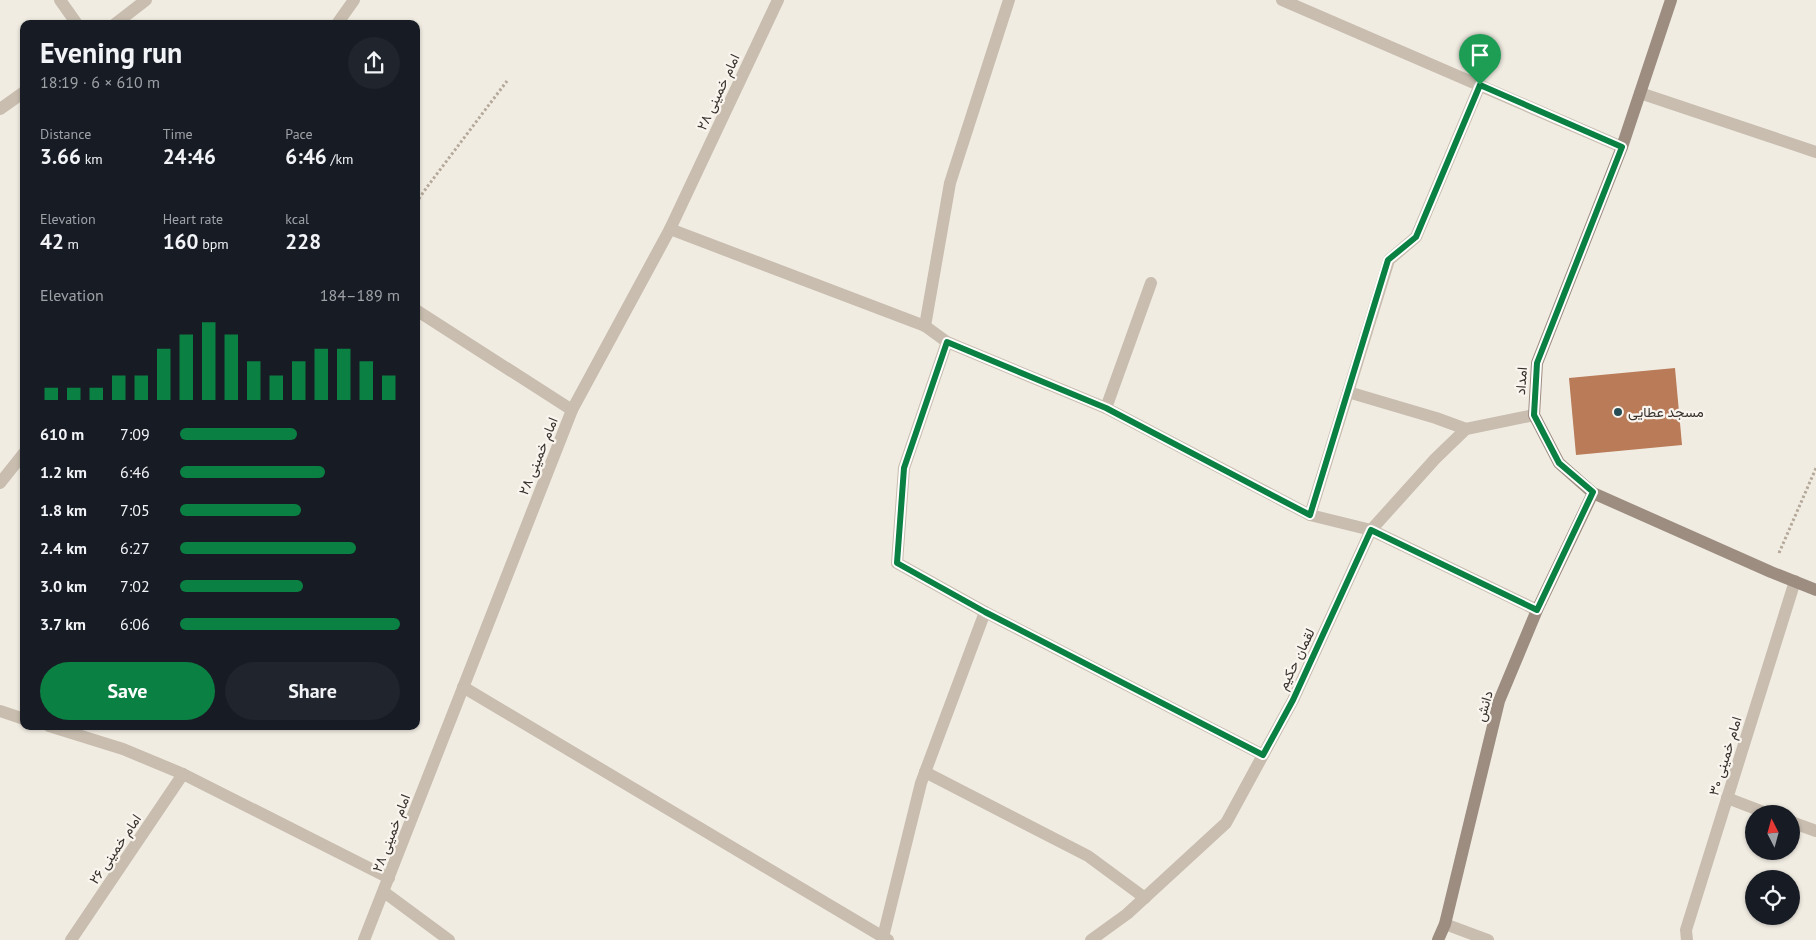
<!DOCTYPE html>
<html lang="en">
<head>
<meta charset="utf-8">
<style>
	body { margin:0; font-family:"PT Sans",Vazirmatn,sans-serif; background:#20242c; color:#f1f3f6; height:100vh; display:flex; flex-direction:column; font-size:19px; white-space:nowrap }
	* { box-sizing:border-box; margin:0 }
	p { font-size:16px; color:#9ea1a6 }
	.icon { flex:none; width:28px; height:28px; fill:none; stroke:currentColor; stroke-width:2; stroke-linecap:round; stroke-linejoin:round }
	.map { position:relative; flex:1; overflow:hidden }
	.panel { position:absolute; left:20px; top:20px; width:400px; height:710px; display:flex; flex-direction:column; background:#171b24; border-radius:10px; box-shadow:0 1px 4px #0004 }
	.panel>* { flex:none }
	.needle { width:32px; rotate:354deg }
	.fabs { position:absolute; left:1745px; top:805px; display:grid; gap:10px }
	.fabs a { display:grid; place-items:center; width:55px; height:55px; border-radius:50%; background:#171b24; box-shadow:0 1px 4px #0004; font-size:25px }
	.pin { position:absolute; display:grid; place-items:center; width:42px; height:42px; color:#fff; margin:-51px -21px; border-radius:50% 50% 50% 0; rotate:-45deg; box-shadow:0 0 5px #0007 }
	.pin .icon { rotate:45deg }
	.round { display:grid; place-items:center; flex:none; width:52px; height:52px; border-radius:26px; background:#20242c }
	.overview { display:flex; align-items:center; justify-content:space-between; height:85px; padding:0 20px }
	h1 { font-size:28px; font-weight:600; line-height:38px }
	.figures { display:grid; grid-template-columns:repeat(3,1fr); gap:8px; height:85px; padding:5px 20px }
	.figures div { display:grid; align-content:center }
	.figures b { font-size:21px; font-weight:600 }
	.figures small { font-size:14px; font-weight:400 }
	.figures p { font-size:14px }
	.chart { height:140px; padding:10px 20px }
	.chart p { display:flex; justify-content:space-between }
	.chart svg { width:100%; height:90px; margin-top:5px; stroke:#0b8043; stroke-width:6 }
	.cta { display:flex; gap:10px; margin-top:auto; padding:10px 20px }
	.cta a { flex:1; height:58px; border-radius:30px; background:#0b8043; color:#fff; font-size:20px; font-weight:600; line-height:58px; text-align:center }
	.cta a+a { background:#20242c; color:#f1f3f6 }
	ul { padding:0 20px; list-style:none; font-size:16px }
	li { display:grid; grid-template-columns:80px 60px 1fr; align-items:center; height:38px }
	li i { height:12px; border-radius:6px; background:#0b8043 }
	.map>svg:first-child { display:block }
	.building { fill:#b97b58 }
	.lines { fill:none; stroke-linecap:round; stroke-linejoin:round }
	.path { stroke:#b4a899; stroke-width:3; stroke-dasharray:2.5 2.5; stroke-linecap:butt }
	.street { stroke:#c8bdaf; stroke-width:12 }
	.secondary { stroke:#9c8d80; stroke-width:12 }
	.route-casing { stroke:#fff; stroke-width:10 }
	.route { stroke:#0b8043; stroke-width:6 }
	.poi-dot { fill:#264d55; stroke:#f9f5ee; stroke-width:2 }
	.labels { text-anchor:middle; stroke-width:4.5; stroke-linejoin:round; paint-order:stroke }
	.street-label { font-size:14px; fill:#38312c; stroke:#f9f5ee }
	.poi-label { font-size:14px; fill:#38312c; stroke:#f9f5ee; text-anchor:start }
</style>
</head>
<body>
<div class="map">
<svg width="1816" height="940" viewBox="0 0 1816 940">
	<rect width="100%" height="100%" fill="#f1ece2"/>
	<path class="building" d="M 1675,368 L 1682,445 L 1576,455 L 1569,378 Z"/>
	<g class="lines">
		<g class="path">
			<path d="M 416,203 L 427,187 L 507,81"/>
			<path d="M 1779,553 L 1816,468"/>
		</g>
		<g class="street">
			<path d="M 60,0 L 77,24"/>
			<path d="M 1282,0 L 1622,147"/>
			<path d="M 115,24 L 146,0"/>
			<path d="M 337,24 L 354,0"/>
			<path d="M 1640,93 L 1816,152"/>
			<path d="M 0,109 L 24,92"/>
			<path d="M 670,229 L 925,326 L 947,342 L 1106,408 L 1310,515 L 1371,530 L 1537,610"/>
			<path d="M 416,310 L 572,410"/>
			<path d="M 925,326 L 950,183 L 1009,0"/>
			<path d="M 947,342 L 904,468 L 897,563 L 985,612 L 1263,755"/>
			<path d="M 1348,392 L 1436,418 L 1466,429"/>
			<path d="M 1106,408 L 1151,283"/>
			<path d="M 0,483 L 24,453"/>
			<path d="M 1310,515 L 1389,260 L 1416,237 L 1480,85"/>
			<path d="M 463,687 L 888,940"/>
			<path d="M 0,711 L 24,719"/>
			<path d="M 49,726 L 123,749 L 183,774 L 389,878"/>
			<path d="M 925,772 L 1088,856 L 1145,898"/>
			<path d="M 1727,798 L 1769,814"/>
			<path d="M 1791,822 L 1816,831"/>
			<path d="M 384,892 L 449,940"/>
			<path d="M 1445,924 L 1488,940"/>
			<path d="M 883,937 L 921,783 L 985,612"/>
			<path d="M 71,940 L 183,774"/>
			<path d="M 364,940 L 572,410 L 670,229 L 778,0"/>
			<path d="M 1091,940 L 1127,914 L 1226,823 L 1293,700 L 1371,530 L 1435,459 L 1466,429 L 1534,415"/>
			<path d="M 1687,940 L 1686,930 L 1795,581"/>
		</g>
		<g class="secondary">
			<path d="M 1671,0 L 1622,147 L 1537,363 L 1534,415 L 1559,463 L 1593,493 L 1771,572 L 1816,590"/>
			<path d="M 1438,940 L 1445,924 L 1499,701 L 1537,610 L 1593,493"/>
		</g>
	</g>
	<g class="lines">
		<g class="route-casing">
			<path id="route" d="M 1480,85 L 1622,147 L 1537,363 L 1534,415 L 1559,463 L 1593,492 L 1537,610 L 1371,530 L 1293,700 L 1263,755 L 985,612 L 897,563 L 904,468 L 947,342 L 1106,408 L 1310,515 L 1388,260 L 1416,237 Z"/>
		</g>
		<use href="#route" class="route"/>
	</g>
	<circle class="poi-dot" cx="1618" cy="412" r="5"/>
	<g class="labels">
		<g class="street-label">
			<text transform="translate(718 92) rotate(-65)" y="5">امام خمینی ۲۸</text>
			<text transform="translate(1521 381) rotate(-86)" y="5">امداد</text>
			<text transform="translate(538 456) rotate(-68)" y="5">امام خمینی ۲۸</text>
			<text transform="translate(1296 659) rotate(-64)" y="5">لقمان حکیم</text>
			<text transform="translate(1484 706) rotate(-74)" y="5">دانش</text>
			<text transform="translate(1725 756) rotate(-73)" y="5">امام خمینی ۳۰</text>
			<text transform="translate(391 833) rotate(-69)" y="5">امام خمینی ۲۸</text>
			<text transform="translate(115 849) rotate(-56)" y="5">امام خمینی ۲۶</text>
		</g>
		<g class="poi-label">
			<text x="1628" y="417">مسجد عطایی</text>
		</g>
	</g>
</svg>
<div class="fabs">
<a><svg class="needle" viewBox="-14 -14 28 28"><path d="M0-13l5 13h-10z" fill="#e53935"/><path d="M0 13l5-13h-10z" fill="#9ea1a6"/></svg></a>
<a><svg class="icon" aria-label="locate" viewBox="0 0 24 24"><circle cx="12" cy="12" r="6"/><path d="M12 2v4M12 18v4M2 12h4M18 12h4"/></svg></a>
</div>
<div class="pin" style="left:1480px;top:85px;background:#1e9e55"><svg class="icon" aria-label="arrive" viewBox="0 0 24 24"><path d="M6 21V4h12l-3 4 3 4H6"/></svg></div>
<section class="panel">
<div class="overview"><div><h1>Evening run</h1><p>18:19 · 6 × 610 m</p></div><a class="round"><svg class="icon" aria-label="share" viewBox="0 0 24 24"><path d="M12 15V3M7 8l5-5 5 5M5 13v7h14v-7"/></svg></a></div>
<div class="figures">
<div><p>Distance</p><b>3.66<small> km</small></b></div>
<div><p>Time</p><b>24:46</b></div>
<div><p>Pace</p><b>6:46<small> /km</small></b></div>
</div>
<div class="figures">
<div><p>Elevation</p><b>42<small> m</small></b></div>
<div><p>Heart rate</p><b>160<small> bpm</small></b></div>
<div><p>kcal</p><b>228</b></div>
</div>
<div class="chart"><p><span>Elevation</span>184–189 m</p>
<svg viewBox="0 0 160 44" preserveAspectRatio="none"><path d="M5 44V38M15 44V38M25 44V38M35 44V32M45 44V32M55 44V19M65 44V12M75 44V6M85 44V12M95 44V25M105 44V32M115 44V25M125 44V19M135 44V19M145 44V25M155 44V32"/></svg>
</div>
<ul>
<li><b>610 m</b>7:09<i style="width:53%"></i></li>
<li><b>1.2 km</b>6:46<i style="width:66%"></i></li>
<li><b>1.8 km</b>7:05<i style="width:55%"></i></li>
<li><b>2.4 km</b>6:27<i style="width:80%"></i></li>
<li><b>3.0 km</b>7:02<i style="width:56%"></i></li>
<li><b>3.7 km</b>6:06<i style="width:100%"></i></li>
</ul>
<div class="cta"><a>Save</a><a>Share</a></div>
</section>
</div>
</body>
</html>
